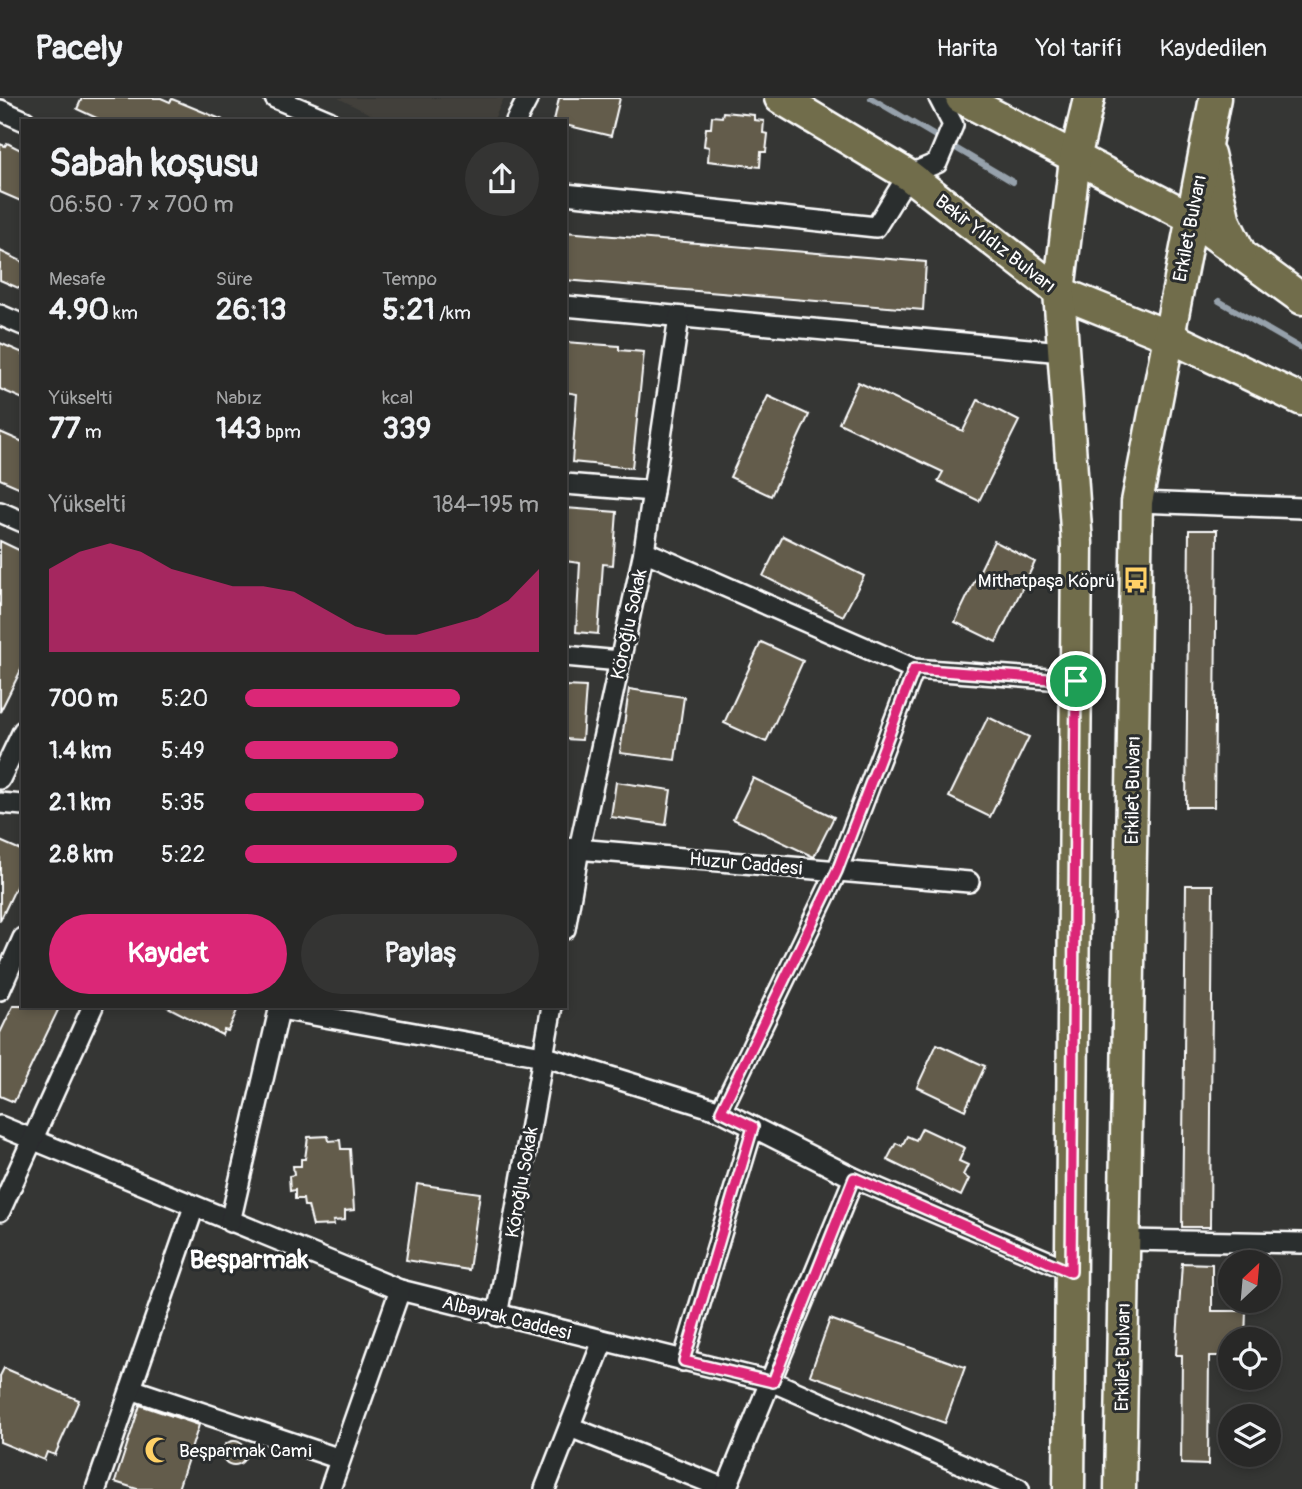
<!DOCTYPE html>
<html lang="tr">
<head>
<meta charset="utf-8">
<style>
	body { margin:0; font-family:Pangolin,sans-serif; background:#343433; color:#f1f3f6; height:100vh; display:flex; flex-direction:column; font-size:26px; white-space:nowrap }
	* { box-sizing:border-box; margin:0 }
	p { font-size:23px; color:#a5a6a7 }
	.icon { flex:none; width:38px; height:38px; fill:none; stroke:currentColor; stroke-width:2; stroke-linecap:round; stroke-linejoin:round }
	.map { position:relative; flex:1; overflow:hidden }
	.details { position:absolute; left:21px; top:21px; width:546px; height:889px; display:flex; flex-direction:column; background:#282827; border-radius:0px; box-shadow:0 4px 10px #0003,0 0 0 2px #444 }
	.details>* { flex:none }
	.needle { width:46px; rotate:26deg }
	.controls { position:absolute; left:1218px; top:1152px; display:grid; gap:14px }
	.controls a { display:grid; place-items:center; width:63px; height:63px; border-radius:50%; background:#282827; box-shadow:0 4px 10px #0003,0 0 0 2px #444; font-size:35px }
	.pin { position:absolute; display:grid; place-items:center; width:60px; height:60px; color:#fff; margin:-30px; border:4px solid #fff; border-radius:50%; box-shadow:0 2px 7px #0007 }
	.round { display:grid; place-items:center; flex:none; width:74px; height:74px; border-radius:37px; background:#343433 }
	.overview { display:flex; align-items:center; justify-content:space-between; height:119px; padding:0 28px }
	h1 { font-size:38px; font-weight:700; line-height:52px }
	.metrics { display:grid; grid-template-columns:repeat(3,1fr); gap:10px; height:119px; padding:7px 28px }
	.metrics div { display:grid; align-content:center }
	.metrics b { font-size:30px; font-weight:700 }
	.metrics small { font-size:19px; font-weight:400 }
	.metrics p { font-size:19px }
	.chart { height:196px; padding:14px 28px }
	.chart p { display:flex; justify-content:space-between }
	.chart svg { width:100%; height:126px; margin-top:7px; fill:#db2777; opacity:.7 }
	.cta { display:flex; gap:14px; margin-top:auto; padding:14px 28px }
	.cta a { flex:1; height:80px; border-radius:42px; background:#db2777; color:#fff; font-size:28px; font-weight:700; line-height:80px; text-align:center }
	.cta a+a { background:#343433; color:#f1f3f6 }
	ul { padding:0 28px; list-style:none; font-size:23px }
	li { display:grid; grid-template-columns:112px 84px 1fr; align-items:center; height:52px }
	li i { height:18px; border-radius:9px; background:#db2777 }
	header { display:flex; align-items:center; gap:42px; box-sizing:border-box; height:98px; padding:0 35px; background:#282827; border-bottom:2px solid #444 }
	header strong { font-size:33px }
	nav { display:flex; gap:38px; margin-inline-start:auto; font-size:24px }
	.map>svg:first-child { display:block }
	.built { fill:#43413b }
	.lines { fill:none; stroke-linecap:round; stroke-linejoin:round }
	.stream { stroke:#96a1ab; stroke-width:6 }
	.building { fill:#635c4c; stroke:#fff; stroke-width:2 }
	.minor-casing { stroke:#fff; stroke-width:24 }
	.primary-casing { stroke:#fff; stroke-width:35 }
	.minor { stroke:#2a2d2e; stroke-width:19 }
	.primary { stroke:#716d4b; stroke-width:30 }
	.route-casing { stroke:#fff; stroke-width:14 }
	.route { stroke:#db2777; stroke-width:9 }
	.labels { text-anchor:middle; stroke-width:6; stroke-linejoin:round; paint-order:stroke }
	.street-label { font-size:19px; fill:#fff; stroke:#2a2d2e }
	.poi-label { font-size:19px; fill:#fff; stroke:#2a2d2e; text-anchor:end }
	.district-label { font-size:26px; font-weight:bold; fill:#fff; stroke:#2a2d2e }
</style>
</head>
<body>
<header>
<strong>Pacely</strong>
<nav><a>Harita</a><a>Yol tarifi</a><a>Kaydedilen</a></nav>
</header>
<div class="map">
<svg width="1302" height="1391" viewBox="0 0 1302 1391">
	<rect width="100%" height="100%" fill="#353634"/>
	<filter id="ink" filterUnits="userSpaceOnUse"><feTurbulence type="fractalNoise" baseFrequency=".0143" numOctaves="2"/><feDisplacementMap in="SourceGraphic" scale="14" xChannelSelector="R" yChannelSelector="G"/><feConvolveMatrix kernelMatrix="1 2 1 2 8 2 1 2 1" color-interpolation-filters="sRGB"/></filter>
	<g filter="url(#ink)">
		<path class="built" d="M 338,0 L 504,0 L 493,23 L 384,23 Z"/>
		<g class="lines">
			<g class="stream">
				<path d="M 871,0 L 1013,84"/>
				<path d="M 1219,203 L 1302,251"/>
			</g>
		</g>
		<g class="building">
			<path d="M 82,0 L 161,0 L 170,4 L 172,1 L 223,22 L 103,23 L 77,11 Z"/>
			<path d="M 559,0 L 620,0 L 611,38 L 565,27 L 565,23 L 554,23 Z"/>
			<path d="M 723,14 L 754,17 L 754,22 L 764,23 L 763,35 L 768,36 L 766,54 L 761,54 L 760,69 L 708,63 L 709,49 L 704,48 L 706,30 L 711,30 L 712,18 L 722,19 Z"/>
			<path d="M 7,45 L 23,53 L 23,104 L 0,94 L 0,46 L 5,48 Z"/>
			<path d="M 565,134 L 926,164 L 923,212 L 565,182 Z"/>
			<path d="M 0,153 L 23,164 L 23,192 L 0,182 Z"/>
			<path d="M 565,244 L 619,248 L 619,252 L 644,254 L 632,370 L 572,364 L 577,296 L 565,294 Z"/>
			<path d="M 0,245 L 23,255 L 23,301 L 0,291 Z"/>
			<path d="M 858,284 L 963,333 L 978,302 L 1019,323 L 979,403 L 938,383 L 943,374 L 839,325 Z"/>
			<path d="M 768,298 L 809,317 L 771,398 L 730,379 Z"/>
			<path d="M 0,334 L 23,344 L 23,391 L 0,381 Z"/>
			<path d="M 565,410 L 617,414 L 613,467 L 603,466 L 598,536 L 576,534 L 580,465 L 565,463 Z"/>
			<path d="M 1189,432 L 1217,432 L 1214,709 L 1186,709 Z"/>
			<path d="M 783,438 L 864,478 L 843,518 L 763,478 Z"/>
			<path d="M 0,443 L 23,454 L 23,568 L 0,614 Z"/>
			<path d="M 994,443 L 1035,464 L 996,544 L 955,524 Z"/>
			<path d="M 761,544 L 803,563 L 766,644 L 724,625 Z"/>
			<path d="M 565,588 L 586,589 L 582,642 L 565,641 Z"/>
			<path d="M 629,591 L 684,599 L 675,662 L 620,655 Z"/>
			<path d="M 988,619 L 1029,639 L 990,719 L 949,699 Z"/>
			<path d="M 753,680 L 834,719 L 814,759 L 733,721 Z"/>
			<path d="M 616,684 L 671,692 L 666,727 L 611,719 Z"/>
			<path d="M 0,743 L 23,753 L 23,774 L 0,823 Z"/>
			<path d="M 1186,787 L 1213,787 L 1210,1129 L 1182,1129 Z"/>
			<path d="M 13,908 L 60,908 L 14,1004 L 0,998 L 0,935 Z"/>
			<path d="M 166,908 L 239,908 L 228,933 L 224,932 L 222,937 Z"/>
			<path d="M 937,946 L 985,968 L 965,1012 L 917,989 Z"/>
			<path d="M 922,1030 L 965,1050 L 959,1063 L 968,1067 L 963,1077 L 969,1081 L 961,1098 L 887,1062 L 896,1045 L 902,1048 L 907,1038 L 916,1042 Z"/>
			<path d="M 328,1038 L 329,1043 L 340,1042 L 341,1051 L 350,1051 L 354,1112 L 345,1113 L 345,1122 L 333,1123 L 334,1127 L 313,1128 L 308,1108 L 304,1108 L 303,1101 L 295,1101 L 295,1092 L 290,1093 L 289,1078 L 294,1077 L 293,1068 L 301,1068 L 301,1061 L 305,1061 L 308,1039 Z"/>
			<path d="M 417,1086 L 480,1095 L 469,1172 L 406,1162 Z"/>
			<path d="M 1182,1165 L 1212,1166 L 1212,1213 L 1246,1213 L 1245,1241 L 1230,1241 L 1230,1258 L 1209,1258 L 1208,1367 L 1181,1366 L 1182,1257 L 1176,1257 Z"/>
			<path d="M 830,1221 L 965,1269 L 945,1325 L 810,1277 Z"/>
			<path d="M 4,1270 L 79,1302 L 55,1357 L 47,1354 L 44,1362 L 0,1344 L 0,1278 Z"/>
			<path d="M 140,1307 L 199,1327 L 178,1391 L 137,1391 L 115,1384 Z"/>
			<circle cx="234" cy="1355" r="12"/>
		</g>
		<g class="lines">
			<g class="minor-casing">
				<g id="minor">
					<path d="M 275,0 L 329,23"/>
					<path d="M 0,12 L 25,23"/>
					<path d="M 516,23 L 528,0"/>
					<path d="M 565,96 L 876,129 L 908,77 L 937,65 L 953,27 L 939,0"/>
					<path d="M 565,208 L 1062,254"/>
					<path d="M 0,217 L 23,227"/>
					<path d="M 565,386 L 653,393"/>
					<path d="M 1137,404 L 1302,410"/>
					<path d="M 0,414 L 23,424"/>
					<path d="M 644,453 L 914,571 L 1076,583"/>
					<path d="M 565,558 L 620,563"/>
					<path d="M 0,681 L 23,633"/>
					<path d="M 0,705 L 23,707"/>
					<path d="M 565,750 L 969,784"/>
					<path d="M 565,831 L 579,751 L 644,453 L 679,219"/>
					<path d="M 0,892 L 23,840"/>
					<path d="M 280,911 L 543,958 L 721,1013 L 854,1080 L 1071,1173"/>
					<path d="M 721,1013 L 837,773 L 914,571"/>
					<path d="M 0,1028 L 400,1192 L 773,1284 L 1019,1391"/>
					<path d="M 0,1113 L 93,908"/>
					<path d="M 230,1124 L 280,908"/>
					<path d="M 1125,1142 L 1302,1145"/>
					<path d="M 497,1218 L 552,908"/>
					<path d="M 683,1263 L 753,1029"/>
					<path d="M 131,1291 L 340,1361"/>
					<path d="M 570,1329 L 726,1391"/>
					<path d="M 96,1391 L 194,1109"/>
					<path d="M 330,1391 L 400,1192"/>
					<path d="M 545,1391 L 603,1243"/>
					<path d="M 726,1391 L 854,1080"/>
				</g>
			</g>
			<g class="primary-casing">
				<g id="primary">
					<path d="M 780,0 L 908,77 L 1059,194 L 1168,238 L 1302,302"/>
					<path d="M 961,0 L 1190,119 L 1302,201"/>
					<path d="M 1209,56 L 1225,124 L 1240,154"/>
					<path d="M 1069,1391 L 1077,445 L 1059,194 L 1075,61 L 1089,0"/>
					<path d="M 1120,1391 L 1137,404 L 1215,0"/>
				</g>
			</g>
			<use href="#minor" class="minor"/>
			<use href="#primary" class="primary"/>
		</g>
	</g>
	<g class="lines" filter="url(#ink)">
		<g class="route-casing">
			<path id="route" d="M 914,571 L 1076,583 L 1071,1174 L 854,1080 L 773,1284 L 684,1263 L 753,1029 L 721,1013 L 837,773 Z"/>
		</g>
		<use href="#route" class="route"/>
	</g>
	<defs>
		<g id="bus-bare" transform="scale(2.1)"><path d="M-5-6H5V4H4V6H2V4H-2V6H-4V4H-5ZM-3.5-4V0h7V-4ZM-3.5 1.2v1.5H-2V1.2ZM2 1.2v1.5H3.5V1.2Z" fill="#ffd166" stroke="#2a2d2e" stroke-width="2.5" paint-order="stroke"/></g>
		<g id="mosque-bare" transform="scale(2.1)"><path d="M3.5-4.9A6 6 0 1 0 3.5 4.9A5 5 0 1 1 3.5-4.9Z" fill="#ffd166" stroke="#2a2d2e" stroke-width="2.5" paint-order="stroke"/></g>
	</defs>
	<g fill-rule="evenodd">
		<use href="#bus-bare" x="1136" y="482"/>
		<use href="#mosque-bare" x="158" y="1352"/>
	</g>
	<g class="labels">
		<g class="street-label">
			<text transform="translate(1189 130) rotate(-79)" y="7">Erkilet Bulvarı</text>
			<text transform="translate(996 145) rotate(38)" y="7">Bekir Yıldız Bulvarı</text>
			<text transform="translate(628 526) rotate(-78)" y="7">Köroğlu Sokak</text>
			<text transform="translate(1132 692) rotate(-89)" y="7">Erkilet Bulvarı</text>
			<text transform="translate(746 765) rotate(5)" y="7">Huzur Caddesi</text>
			<text transform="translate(521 1084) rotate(-80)" y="7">Köroğlu Sokak</text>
			<text transform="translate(507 1219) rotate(14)" y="7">Albayrak Caddesi</text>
			<text transform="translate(1122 1259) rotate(-89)" y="7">Erkilet Bulvarı</text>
		</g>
		<g class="poi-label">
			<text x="1115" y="489">Mithatpaşa Köprü</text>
			<text x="179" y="1359" text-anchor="start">Beşparmak Cami</text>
		</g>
		<g class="district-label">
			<text x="249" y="1170">Beşparmak</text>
		</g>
	</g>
</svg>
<div class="controls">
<a><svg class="needle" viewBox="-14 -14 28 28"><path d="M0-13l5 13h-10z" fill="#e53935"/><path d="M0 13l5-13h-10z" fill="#a5a6a7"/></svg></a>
<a><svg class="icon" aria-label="locate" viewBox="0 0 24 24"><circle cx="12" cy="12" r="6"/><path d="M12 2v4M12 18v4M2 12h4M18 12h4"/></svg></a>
<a><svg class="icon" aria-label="layers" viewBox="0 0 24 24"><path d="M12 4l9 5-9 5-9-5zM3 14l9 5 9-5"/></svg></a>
</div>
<div class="pin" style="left:1076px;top:583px;background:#1e9e55"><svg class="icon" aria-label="arrive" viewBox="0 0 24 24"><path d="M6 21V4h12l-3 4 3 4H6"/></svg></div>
<section class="details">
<div class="overview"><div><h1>Sabah koşusu</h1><p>06:50 · 7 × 700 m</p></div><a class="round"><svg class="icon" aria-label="share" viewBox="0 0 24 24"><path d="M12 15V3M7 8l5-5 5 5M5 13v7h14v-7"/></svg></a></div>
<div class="metrics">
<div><p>Mesafe</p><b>4.90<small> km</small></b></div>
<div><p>Süre</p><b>26:13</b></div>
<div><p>Tempo</p><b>5:21<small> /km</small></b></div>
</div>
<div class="metrics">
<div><p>Yükselti</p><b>77<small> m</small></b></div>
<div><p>Nabız</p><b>143<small> bpm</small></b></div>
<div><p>kcal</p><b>339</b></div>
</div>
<div class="chart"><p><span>Yükselti</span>184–195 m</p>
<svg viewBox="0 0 160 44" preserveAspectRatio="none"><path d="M0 44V15L10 9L20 6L30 9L40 15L50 18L60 21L70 21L80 23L90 29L100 35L110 38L120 38L130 35L140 32L150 26L160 15V44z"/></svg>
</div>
<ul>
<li><b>700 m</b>5:20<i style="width:73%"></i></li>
<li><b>1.4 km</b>5:49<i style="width:52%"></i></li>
<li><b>2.1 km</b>5:35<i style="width:61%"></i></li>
<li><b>2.8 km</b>5:22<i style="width:72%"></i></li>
</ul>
<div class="cta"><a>Kaydet</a><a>Paylaş</a></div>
</section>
</div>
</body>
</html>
